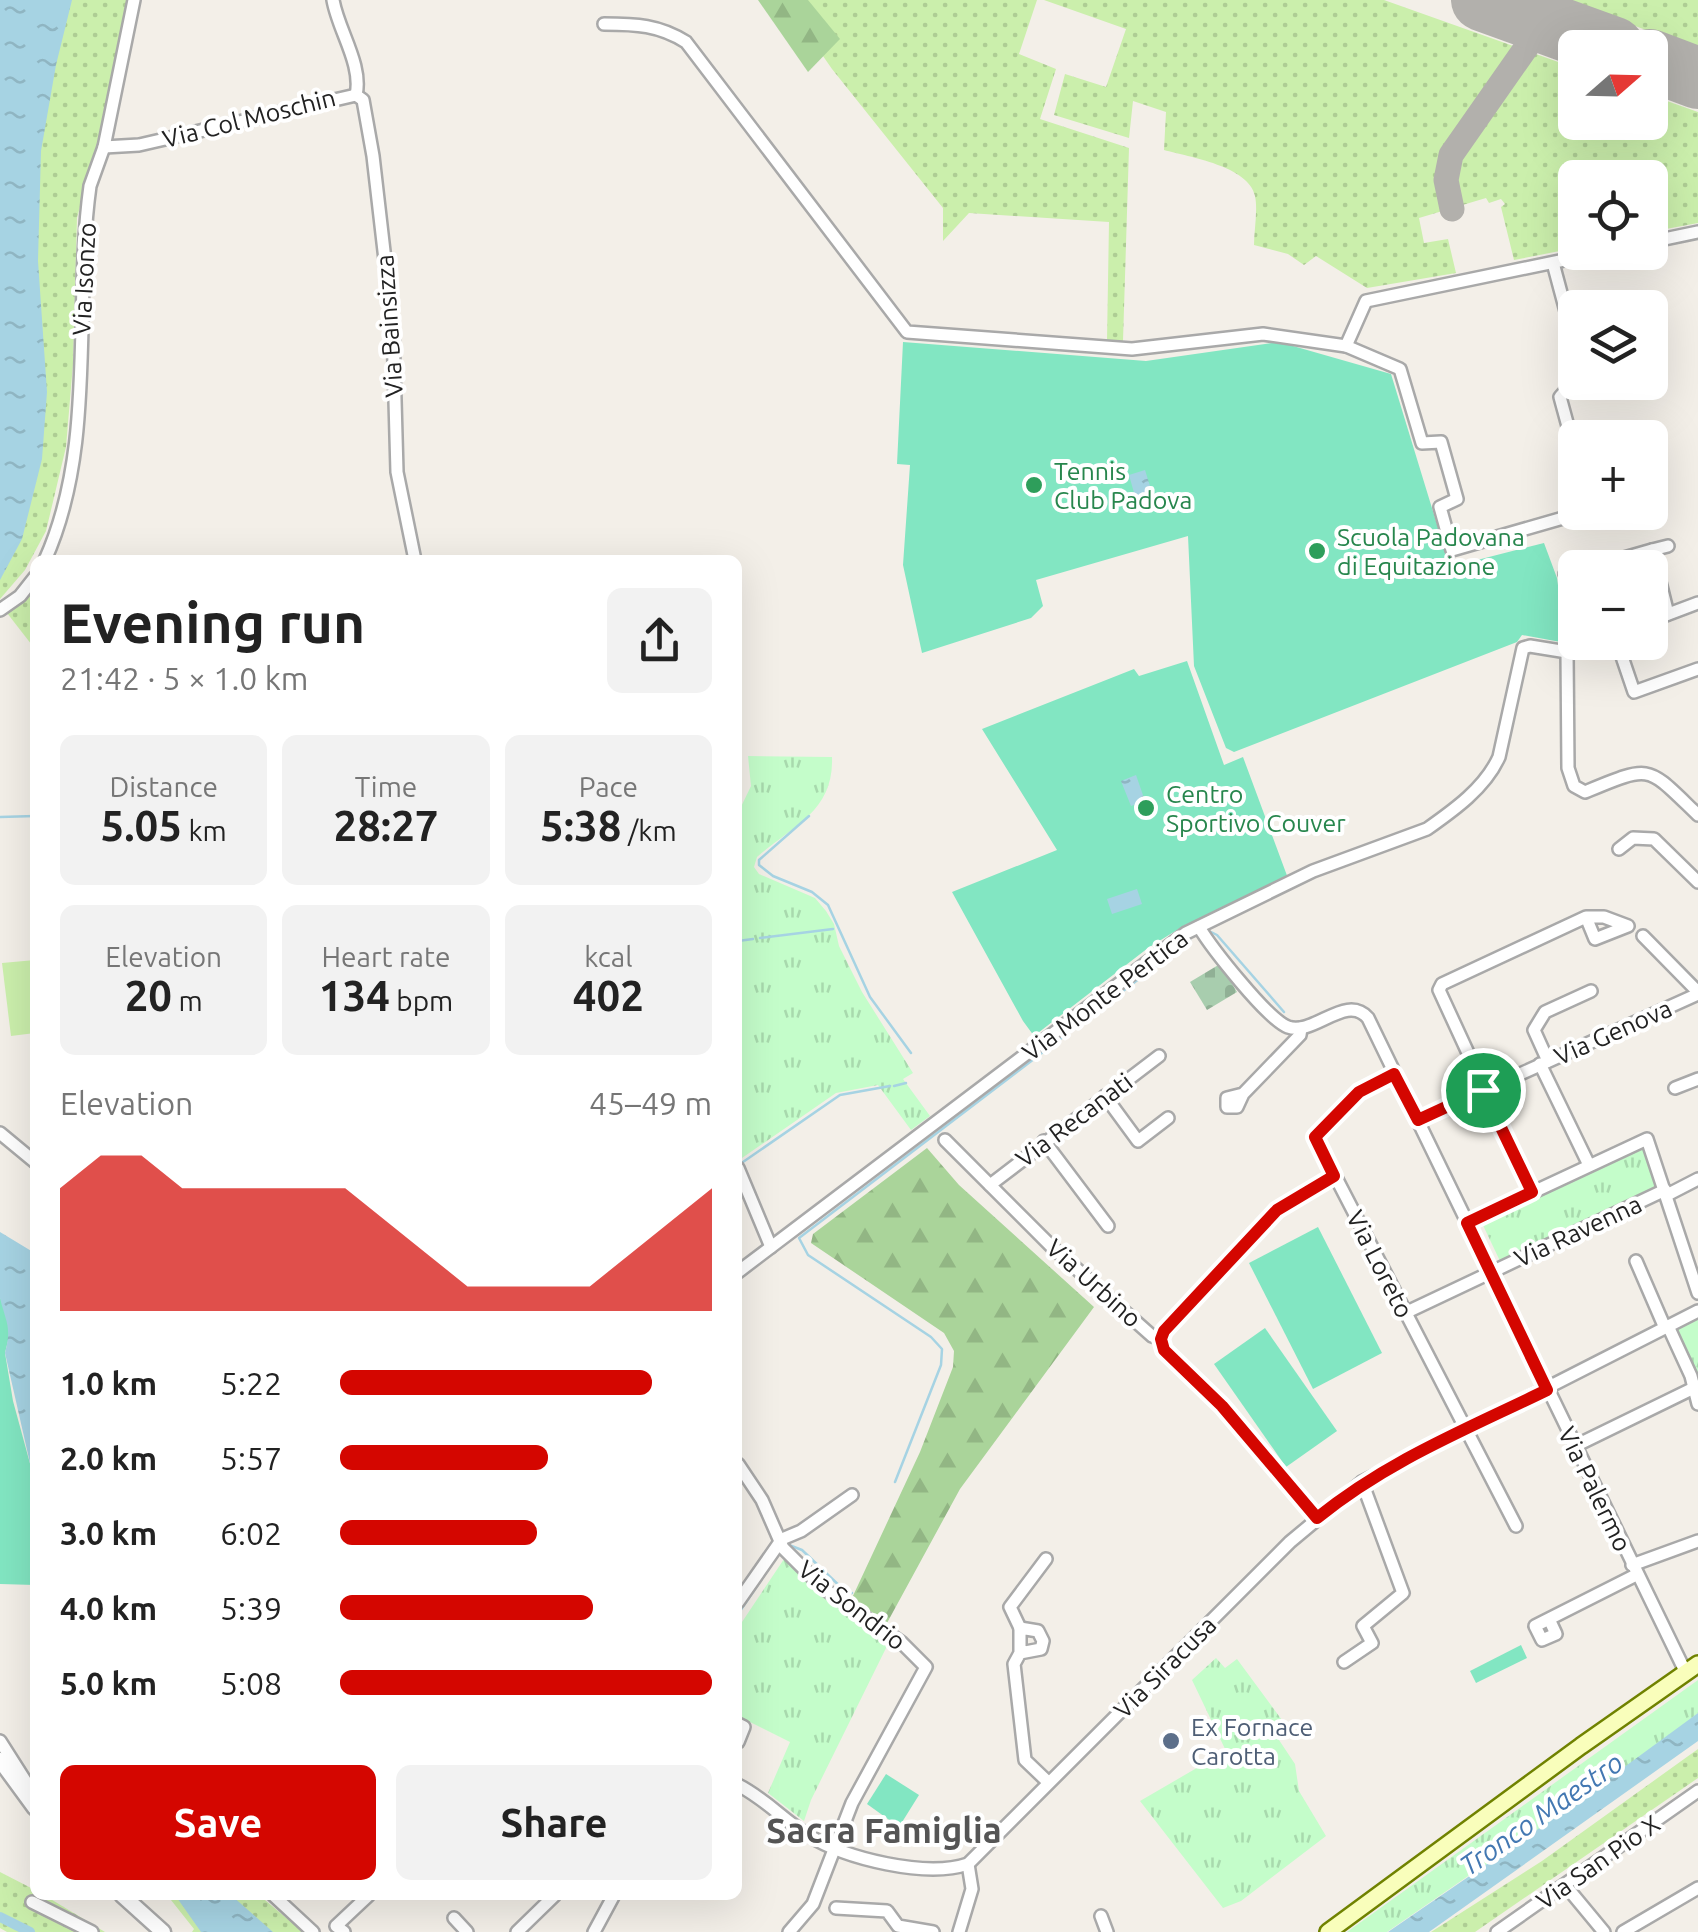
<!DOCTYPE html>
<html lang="en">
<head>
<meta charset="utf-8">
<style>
	body { margin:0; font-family:Ubuntu,sans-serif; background:#f2f2f2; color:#222; height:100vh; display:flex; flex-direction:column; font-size:38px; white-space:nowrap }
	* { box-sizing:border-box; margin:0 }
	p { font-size:32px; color:#767676 }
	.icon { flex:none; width:55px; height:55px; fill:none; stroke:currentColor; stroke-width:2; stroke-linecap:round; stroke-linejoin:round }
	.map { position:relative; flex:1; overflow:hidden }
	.side { position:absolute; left:30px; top:555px; width:712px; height:1345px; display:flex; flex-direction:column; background:#fff; border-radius:15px; box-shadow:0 10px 40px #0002 }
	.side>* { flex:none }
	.needle { width:65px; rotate:70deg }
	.fabs { position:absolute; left:1558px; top:30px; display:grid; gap:20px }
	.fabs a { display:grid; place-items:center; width:110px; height:110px; border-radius:15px; background:#fff; box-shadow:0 10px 40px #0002; font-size:50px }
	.pin { position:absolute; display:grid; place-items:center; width:85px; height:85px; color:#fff; margin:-42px; border:5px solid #fff; border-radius:50%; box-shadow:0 2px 10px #0007 }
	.round { display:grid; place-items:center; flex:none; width:105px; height:105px; border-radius:15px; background:#f2f2f2 }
	.headline { display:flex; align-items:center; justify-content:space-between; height:170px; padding:0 30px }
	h1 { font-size:55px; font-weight:600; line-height:75px }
	.metrics { display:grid; grid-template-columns:repeat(3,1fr); gap:15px; height:170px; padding:10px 30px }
	.metrics div { display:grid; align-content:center; border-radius:15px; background:#f2f2f2; text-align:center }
	.metrics b { font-size:42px; font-weight:600 }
	.metrics small { font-size:28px; font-weight:400 }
	.metrics p { font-size:28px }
	.chart { height:280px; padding:20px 30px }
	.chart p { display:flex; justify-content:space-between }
	.chart svg { width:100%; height:180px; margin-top:10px; fill:#d40600; opacity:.7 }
	.primary-button { display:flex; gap:20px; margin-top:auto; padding:20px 30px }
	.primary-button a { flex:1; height:115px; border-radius:15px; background:#d40600; color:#fff; font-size:40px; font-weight:600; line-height:115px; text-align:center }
	.primary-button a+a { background:#f2f2f2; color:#222 }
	ul { padding:0 30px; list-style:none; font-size:32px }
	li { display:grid; grid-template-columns:160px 120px 1fr; align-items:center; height:75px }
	li i { height:25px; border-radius:12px; background:#d40600 }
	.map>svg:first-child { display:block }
	.grass { fill:url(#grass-dots) }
	.forest { fill:url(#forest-firs) }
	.cemetery { fill:url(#cemetery-stones) }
	.park { fill:url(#park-tufts) }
	.garden { fill:#cbefac }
	.pitch { fill:#82e6c2 }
	.water { fill:url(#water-ripples) }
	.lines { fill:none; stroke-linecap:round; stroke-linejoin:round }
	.stream { stroke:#a6d3e3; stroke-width:2.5 }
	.canal { stroke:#a6d3e3; stroke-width:10 }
	.taxiway { stroke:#b2b0ac; stroke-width:25 }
	.runway { stroke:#b2b0ac; stroke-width:62 }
	.minor-casing { stroke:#a9a9a9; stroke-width:16 }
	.tertiary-casing { stroke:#a9a9a9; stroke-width:19 }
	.secondary-casing { stroke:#708200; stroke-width:20 }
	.minor { stroke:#fff; stroke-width:11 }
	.tertiary { stroke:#fff; stroke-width:14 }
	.secondary { stroke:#f9febb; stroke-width:15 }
	.route-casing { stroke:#fff; stroke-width:20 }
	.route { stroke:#d40600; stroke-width:12 }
	.leisure-dot { fill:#2e9e5b; stroke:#fff; stroke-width:4 }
	.service-dot { fill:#5c6f8a; stroke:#fff; stroke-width:4 }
	.labels { text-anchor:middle; stroke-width:8; stroke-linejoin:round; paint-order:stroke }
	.street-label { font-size:25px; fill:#222; stroke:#fff }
	.leisure-label { font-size:25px; fill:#27864d; stroke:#fff; text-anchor:start }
	.service-label { font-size:25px; fill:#4e5e75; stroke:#fff; text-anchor:start }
	.water-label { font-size:28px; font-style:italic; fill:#4378b2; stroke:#fff }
	.district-label { font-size:35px; font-weight:bold; fill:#555; stroke:#fff }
</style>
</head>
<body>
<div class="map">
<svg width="1698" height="1932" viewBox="0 0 1698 1932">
	<defs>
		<pattern id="grass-dots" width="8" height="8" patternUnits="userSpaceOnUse" patternTransform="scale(2.5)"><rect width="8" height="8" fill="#cbefac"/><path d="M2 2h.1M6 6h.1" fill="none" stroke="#aecd94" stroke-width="1.8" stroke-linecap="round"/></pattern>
		<pattern id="forest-firs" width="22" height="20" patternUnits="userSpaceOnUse" patternTransform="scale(2.5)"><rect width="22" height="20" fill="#aad49a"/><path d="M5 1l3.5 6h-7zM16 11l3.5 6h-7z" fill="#92b684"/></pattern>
		<pattern id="cemetery-stones" width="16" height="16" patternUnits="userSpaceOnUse" patternTransform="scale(2.5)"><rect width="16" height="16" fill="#a8cdae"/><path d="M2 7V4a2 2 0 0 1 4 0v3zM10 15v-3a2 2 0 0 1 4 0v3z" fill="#90b095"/></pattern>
		<pattern id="park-tufts" width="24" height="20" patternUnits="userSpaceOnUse" patternTransform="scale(2.5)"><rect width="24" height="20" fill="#c4fdca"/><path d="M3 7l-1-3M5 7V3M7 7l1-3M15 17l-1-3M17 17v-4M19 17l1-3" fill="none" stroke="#a8d9ad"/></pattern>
		<pattern id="water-ripples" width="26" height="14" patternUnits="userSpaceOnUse" patternTransform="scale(2.5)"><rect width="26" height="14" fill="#a6d3e3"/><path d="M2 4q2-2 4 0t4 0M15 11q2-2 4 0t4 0" fill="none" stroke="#8fb5c2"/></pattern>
	</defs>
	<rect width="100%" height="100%" fill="#f3efe8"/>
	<g class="grass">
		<path d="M 0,0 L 128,0 L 100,132 L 77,218 L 73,364 L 66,447 L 46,531 L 25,570 L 0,599 Z"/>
		<path d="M 784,0 L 1037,0 L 1019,54 L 1056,69 L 1040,119 L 1129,148 L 1123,341 L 1107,341 L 1109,222 L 969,213 L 943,241 L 943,208 L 832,69 Z"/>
		<path d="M 1044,0 L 1384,0 L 1575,68 L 1575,122 L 1650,122 L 1650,95 L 1698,112 L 1698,223 L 1650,232 L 1650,178 L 1575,178 L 1575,248 L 1514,260 L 1501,207 L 1505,204 L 1501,199 L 1489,203 L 1486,198 L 1419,218 L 1424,243 L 1448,239 L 1456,273 L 1367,288 L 1316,256 L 1304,265 L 1288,254 L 1254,245 C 1254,230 1258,211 1255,196 C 1249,166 1189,157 1164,150 L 1166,112 L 1133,101 L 1129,138 L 1054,115 L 1065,74 L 1106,87 L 1126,29 Z"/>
		<path d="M 1564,0 L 1698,0 L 1698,49 Z"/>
		<path d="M 35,590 L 35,649 L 7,613 Z"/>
		<path d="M 1698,1749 L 1698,1778 L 1475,1932 L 1431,1932 L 1542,1861 Z"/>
		<path d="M 0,1872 L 35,1890 L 35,1895 L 44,1895 L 105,1932 L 7,1932 L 0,1928 Z"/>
		<path d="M 167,1895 L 259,1895 L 303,1932 L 192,1932 L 194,1929 Z"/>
	</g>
	<g class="forest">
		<path d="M 758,0 L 808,0 L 840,39 L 808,72 Z"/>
		<path d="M 927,1148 L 959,1185 L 1094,1307 L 960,1489 L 887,1623 L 852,1598 L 920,1452 L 953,1367 L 954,1351 L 944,1333 L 811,1243 L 813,1234 Z"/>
	</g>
	<path class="cemetery" d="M 1220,964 L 1237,992 L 1207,1010 L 1190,982 Z"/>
	<g class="park">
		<path d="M 748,756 L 832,757 C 834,812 792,826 757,857 L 754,867 L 759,874 L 815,898 L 826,911 L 834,924 L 839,946 L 862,992 L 913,1073 L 903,1079 L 930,1116 L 911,1130 L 878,1085 L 836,1093 L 742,1158 L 738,1151 L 738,813 L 751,786 Z"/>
		<path d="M 1644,1145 L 1658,1185 L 1500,1261 L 1481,1221 Z"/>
		<path d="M 1698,1318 L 1698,1378 L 1674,1329 Z"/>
		<path d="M 784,1559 L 836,1606 L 889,1642 L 811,1800 L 804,1821 L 768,1793 L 790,1742 L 738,1716 L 738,1628 Z"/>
		<path d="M 1216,1658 L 1225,1668 L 1237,1659 L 1290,1731 L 1279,1740 L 1295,1764 L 1299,1791 L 1326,1836 L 1241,1901 L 1223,1908 L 1140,1801 L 1226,1751 L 1192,1680 Z"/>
		<path d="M 1698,1680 L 1698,1713 L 1631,1769 L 1529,1841 L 1474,1872 L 1387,1932 L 1347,1932 Z"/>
	</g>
	<path class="garden" d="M 35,960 L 35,1033 L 11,1036 L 2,963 Z"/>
	<g class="pitch">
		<path d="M 903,342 L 1146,361 L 1279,342 L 1391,374 L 1450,567 L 1544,543 L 1557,578 L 1566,643 L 1522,635 L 1517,642 L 1234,752 L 1226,748 L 1194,666 L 1188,536 L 1036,580 L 1043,606 L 1031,618 L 922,653 L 903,565 L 910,465 L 897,464 Z"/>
		<path d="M 1187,661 L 1224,765 L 1243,757 L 1289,881 L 1185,925 L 1148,948 L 1034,1036 L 1023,1021 L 952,892 L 1057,850 L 982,729 L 1134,669 L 1139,676 Z"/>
		<path d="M 1318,1227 L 1382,1353 L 1313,1389 L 1249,1263 Z"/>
		<path d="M 0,1297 L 9,1318 L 10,1333 L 5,1353 L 13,1401 L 35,1482 L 35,1585 L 0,1584 Z"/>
		<path d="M 1265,1328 L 1337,1431 L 1286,1467 L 1214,1364 Z"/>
		<path d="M 1521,1645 L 1527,1658 L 1476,1683 L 1470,1671 Z"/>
		<path d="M 886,1774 L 919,1795 L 899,1827 L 867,1804 Z"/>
	</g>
	<g class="water">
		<path d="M 0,0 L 72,0 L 56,65 L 41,151 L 38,261 L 47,392 L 42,459 L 22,539 L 0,580 Z"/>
		<path d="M 1145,470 L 1155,502 L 1138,507 L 1129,475 Z"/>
		<path d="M 1136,775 L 1145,801 L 1131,806 L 1121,781 Z"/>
		<path d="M 1137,889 L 1142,904 L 1112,914 L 1107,899 Z"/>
		<path d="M 0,1232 L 33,1252 L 35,1257 L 35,1485 L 5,1353 C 12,1326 6,1323 0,1298 C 0,1278 0,1252 0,1232 Z"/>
		<path d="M 1698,1713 L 1698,1741 L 1429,1932 L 1388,1932 L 1563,1812 Z"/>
		<path d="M 175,1895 L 231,1895 L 273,1932 L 201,1932 Z"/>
	</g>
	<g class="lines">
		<g class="stream">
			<path d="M 809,816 L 759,860 L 759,865 L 773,876 L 812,892 L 828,905 L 870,997 L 911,1053"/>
			<path d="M 0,817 L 35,816"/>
			<path d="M 1211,932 L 1217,935 L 1284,1012"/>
			<path d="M 760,938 L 833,929"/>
			<path d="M 738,941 L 753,939"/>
			<path d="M 894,1086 L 906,1083"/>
			<path d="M 743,1162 L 840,1095 L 890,1086"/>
			<path d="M 895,1482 L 941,1365 L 942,1349 L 931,1337 L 808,1255 L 799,1238 L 1190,940"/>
			<path d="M 789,1545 L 802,1550 L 847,1593 L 852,1593"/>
			<path d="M 738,1614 L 778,1555"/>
		</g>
		<path class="canal" d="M 0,1917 L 30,1932"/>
		<path class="taxiway" d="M 1452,209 L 1446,180 L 1451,155 L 1544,22"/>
		<g class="runway">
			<path d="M 1482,0 L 1614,48"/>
			<path d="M 1650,60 L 1698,78"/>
		</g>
		<g class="minor-casing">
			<g id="minor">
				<path d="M 333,0 C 338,30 363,65 356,95"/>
				<path d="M 604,24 C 636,24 659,25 686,42 L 907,332 L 1132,349 L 1263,334 L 1346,346 L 1366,301 L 1603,252"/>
				<path d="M 356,95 L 363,100 L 373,156 L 393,329 L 397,472 L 415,560"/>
				<path d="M 104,147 L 139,145 L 356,95"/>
				<path d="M 1650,242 L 1698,232"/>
				<path d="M 1553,263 L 1575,345"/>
				<path d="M 1346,346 L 1400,369 L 1422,443 L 1441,442 L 1457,499 L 1440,507 L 1452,550 L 1584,512"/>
				<path d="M 1575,380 L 1560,397 L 1575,452"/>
				<path d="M 1652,550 L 1668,546"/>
				<path d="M 45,560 C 97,445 73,308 90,186 L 104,147 L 134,0"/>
				<path d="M 1589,568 L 1652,550 L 1668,614"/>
				<path d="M 1565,574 L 1575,572"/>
				<path d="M 0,610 L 20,596 L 35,577"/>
				<path d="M 1650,621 L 1698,603"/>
				<path d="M 1617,642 L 1634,692 L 1698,669"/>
				<path d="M 1567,652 L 1568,768 L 1574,786 L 1585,792 C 1653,764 1646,765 1698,815"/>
				<path d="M 1619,849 L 1633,838 L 1654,839 L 1698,882"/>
				<path d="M 1199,927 C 1211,947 1267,1019 1288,1027 C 1314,1036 1346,993 1368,1018 L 1686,1673"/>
				<path d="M 1643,936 L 1698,992"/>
				<path d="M 1548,1061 L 1534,1030 L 1545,1012 L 1591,991"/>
				<path d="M 1540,1064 L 1589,1165"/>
				<path d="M 1394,1074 L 1359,1092 L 1315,1137 L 1516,1526"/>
				<path d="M 1675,1088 L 1698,1079"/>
				<path d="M 1243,1094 L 1227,1098 L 1227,1107 L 1237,1107 L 1243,1094 L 1300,1035 L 1301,1028"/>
				<path d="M 1105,1096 L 1138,1141 L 1168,1118"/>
				<path d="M 1418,1120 L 1698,994"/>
				<path d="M 0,1133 L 35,1162"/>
				<path d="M 945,1140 L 1052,1247 L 1152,1336 L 1161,1339 L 1165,1351 L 1222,1406 L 1317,1518"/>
				<path d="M 1044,1141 L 1108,1226"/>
				<path d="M 738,1168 L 771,1247"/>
				<path d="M 990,1185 L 1159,1056"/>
				<path d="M 1532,1192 L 1439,990 L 1442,984 L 1586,917 L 1604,917 L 1628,926 L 1595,939 L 1586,917"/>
				<path d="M 1667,1195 L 1698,1179"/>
				<path d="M 1467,1223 L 1647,1139 L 1698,1293"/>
				<path d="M 1636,1261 L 1665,1328"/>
				<path d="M 738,1272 L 1186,933 L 1313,871 L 1427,829 C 1454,810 1485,788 1499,757 L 1523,648 L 1530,646 L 1567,652 L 1595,642"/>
				<path d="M 1405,1313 L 1665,1190"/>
				<path d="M 1668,1326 L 1691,1376 L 1698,1404"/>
				<path d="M 1161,1339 L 1164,1331 L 1277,1209 L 1335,1175"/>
				<path d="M 1575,1446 L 1698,1386"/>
				<path d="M 738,1464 L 762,1500 L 783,1548 L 823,1588 L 901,1642 L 926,1667 L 852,1803 L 813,1904 L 789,1932"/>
				<path d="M 1632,1565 L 1698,1541"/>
				<path d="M 738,1602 L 782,1539 L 801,1531 L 852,1495"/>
				<path d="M 1549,1619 L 1556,1634 L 1542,1640 L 1535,1626 L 1636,1575"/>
				<path d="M 1020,1628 L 1010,1607 L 1046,1559"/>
				<path d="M 1020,1653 L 1041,1649 L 1043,1641 L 1038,1631 L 1020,1628 L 1020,1653 L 1014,1664 L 1025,1760 L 1048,1782"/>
				<path d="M 1344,1662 L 1372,1643 L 1363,1626 L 1403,1593 L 1362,1482"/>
				<path d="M 738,1724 L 744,1727 L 738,1742"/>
				<path d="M 0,1741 L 35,1796"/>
				<path d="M 738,1785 C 767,1800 782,1819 808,1835 C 846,1859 926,1878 968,1864 L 1290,1542 L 1362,1482 L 1698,1311"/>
				<path d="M 1565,1885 L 1604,1932"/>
				<path d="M 273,1895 L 313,1932"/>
				<path d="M 32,1902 L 92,1932"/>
				<path d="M 836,1908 L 887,1911 L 898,1926 L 933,1932"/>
				<path d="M 1101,1916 L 1107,1932"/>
				<path d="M 454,1918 L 467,1932"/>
				<path d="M 344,1932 L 336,1926 L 369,1895"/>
				<path d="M 517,1932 L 555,1895"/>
				<path d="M 594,1932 L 614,1895"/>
				<path d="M 959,1932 L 972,1889 L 968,1864"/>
				<path d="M 1497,1932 L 1698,1791"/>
				<path d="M 1623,1932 L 1698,1888"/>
			</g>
		</g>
		<g class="tertiary-casing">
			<g id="tertiary">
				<path d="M 0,1760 L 35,1808"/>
				<path d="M 122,1895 L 163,1932"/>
			</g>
		</g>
		<g class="secondary-casing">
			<path id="secondary" d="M 1328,1932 L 1581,1746 L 1698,1664"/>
		</g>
		<use href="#minor" class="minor"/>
		<use href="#tertiary" class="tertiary"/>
		<use href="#secondary" class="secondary"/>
	</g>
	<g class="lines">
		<g class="route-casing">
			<path id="route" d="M 1394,1074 L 1418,1120 L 1483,1090 L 1532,1192 L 1467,1223 L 1547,1390 C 1465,1430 1389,1460 1317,1518 L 1222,1406 L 1164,1350 L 1161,1339 L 1164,1331 L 1277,1210 L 1334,1176 L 1315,1137 L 1359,1092 Z"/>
		</g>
		<use href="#route" class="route"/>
	</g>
	<g class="leisure-dot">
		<circle cx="1034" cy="485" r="10"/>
		<circle cx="1317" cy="551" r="10"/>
		<circle cx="1146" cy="808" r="10"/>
	</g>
	<circle class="service-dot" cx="1171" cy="1741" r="10"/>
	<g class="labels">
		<g class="street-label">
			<text transform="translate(249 118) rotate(-14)" y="9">Via Col Moschin</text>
			<text transform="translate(84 279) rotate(-87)" y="9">Via Isonzo</text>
			<text transform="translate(389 326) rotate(-94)" y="9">Via Bainsizza</text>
			<text transform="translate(1105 995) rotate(-37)" y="9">Via Monte Pertica</text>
			<text transform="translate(1613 1032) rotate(-24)" y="9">Via Genova</text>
			<text transform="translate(1074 1120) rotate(-37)" y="9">Via Recanati</text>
			<text transform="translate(1578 1231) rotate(-25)" y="9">Via Ravenna</text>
			<text transform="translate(1380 1264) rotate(63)" y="9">Via Loreto</text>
			<text transform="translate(1094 1283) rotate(42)" y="9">Via Urbino</text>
			<text transform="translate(1595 1489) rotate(64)" y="9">Via Palermo</text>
			<text transform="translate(852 1605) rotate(38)" y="9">Via Sondrio</text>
			<text transform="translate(1165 1667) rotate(-45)" y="9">Via Siracusa</text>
			<text transform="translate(1598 1862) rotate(-35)" y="9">Via San Pio X</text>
		</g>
		<g class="leisure-label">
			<text x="1054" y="480">Tennis<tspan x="1054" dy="29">Club Padova</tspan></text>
			<text x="1337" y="546">Scuola Padovana<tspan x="1337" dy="29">di Equitazione</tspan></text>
			<text x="1166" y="803">Centro<tspan x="1166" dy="29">Sportivo Couver</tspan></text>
		</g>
		<g class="service-label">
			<text x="1191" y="1736">Ex Fornace<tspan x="1191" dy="29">Carotta</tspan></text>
		</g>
		<g class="water-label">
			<text transform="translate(1541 1814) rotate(-35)" y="10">Tronco Maestro</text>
		</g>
		<g class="district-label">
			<text x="884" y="1843">Sacra Famiglia</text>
		</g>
	</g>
</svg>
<div class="fabs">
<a><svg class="needle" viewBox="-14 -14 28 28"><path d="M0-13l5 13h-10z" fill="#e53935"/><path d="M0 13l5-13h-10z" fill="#767676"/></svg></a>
<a><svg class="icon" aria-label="locate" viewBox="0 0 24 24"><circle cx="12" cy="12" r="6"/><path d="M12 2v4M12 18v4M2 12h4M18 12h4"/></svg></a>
<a><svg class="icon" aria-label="layers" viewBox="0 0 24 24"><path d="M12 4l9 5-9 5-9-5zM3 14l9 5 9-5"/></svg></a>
<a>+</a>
<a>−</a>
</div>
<div class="pin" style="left:1483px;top:1090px;background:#1e9e55"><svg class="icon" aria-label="arrive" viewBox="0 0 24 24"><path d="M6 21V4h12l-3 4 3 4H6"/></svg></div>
<section class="side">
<div class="headline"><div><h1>Evening run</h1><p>21:42 · 5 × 1.0 km</p></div><a class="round"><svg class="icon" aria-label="share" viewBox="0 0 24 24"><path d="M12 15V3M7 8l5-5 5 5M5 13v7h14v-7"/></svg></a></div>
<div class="metrics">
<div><p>Distance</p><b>5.05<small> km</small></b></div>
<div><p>Time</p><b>28:27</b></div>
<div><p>Pace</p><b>5:38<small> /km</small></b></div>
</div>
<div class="metrics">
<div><p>Elevation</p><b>20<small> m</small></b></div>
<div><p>Heart rate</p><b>134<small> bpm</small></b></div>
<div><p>kcal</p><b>402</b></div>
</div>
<div class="chart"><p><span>Elevation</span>45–49 m</p>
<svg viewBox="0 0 160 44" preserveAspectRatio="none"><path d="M0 44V14L10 6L20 6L30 14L40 14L50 14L60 14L70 14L80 22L90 30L100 38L110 38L120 38L130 38L140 30L150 22L160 14V44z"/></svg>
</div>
<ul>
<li><b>1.0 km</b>5:22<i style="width:84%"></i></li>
<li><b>2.0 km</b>5:57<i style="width:56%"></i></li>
<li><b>3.0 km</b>6:02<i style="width:53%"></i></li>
<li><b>4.0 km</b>5:39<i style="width:68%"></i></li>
<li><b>5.0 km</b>5:08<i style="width:100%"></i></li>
</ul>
<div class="primary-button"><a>Save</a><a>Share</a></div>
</section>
</div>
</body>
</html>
